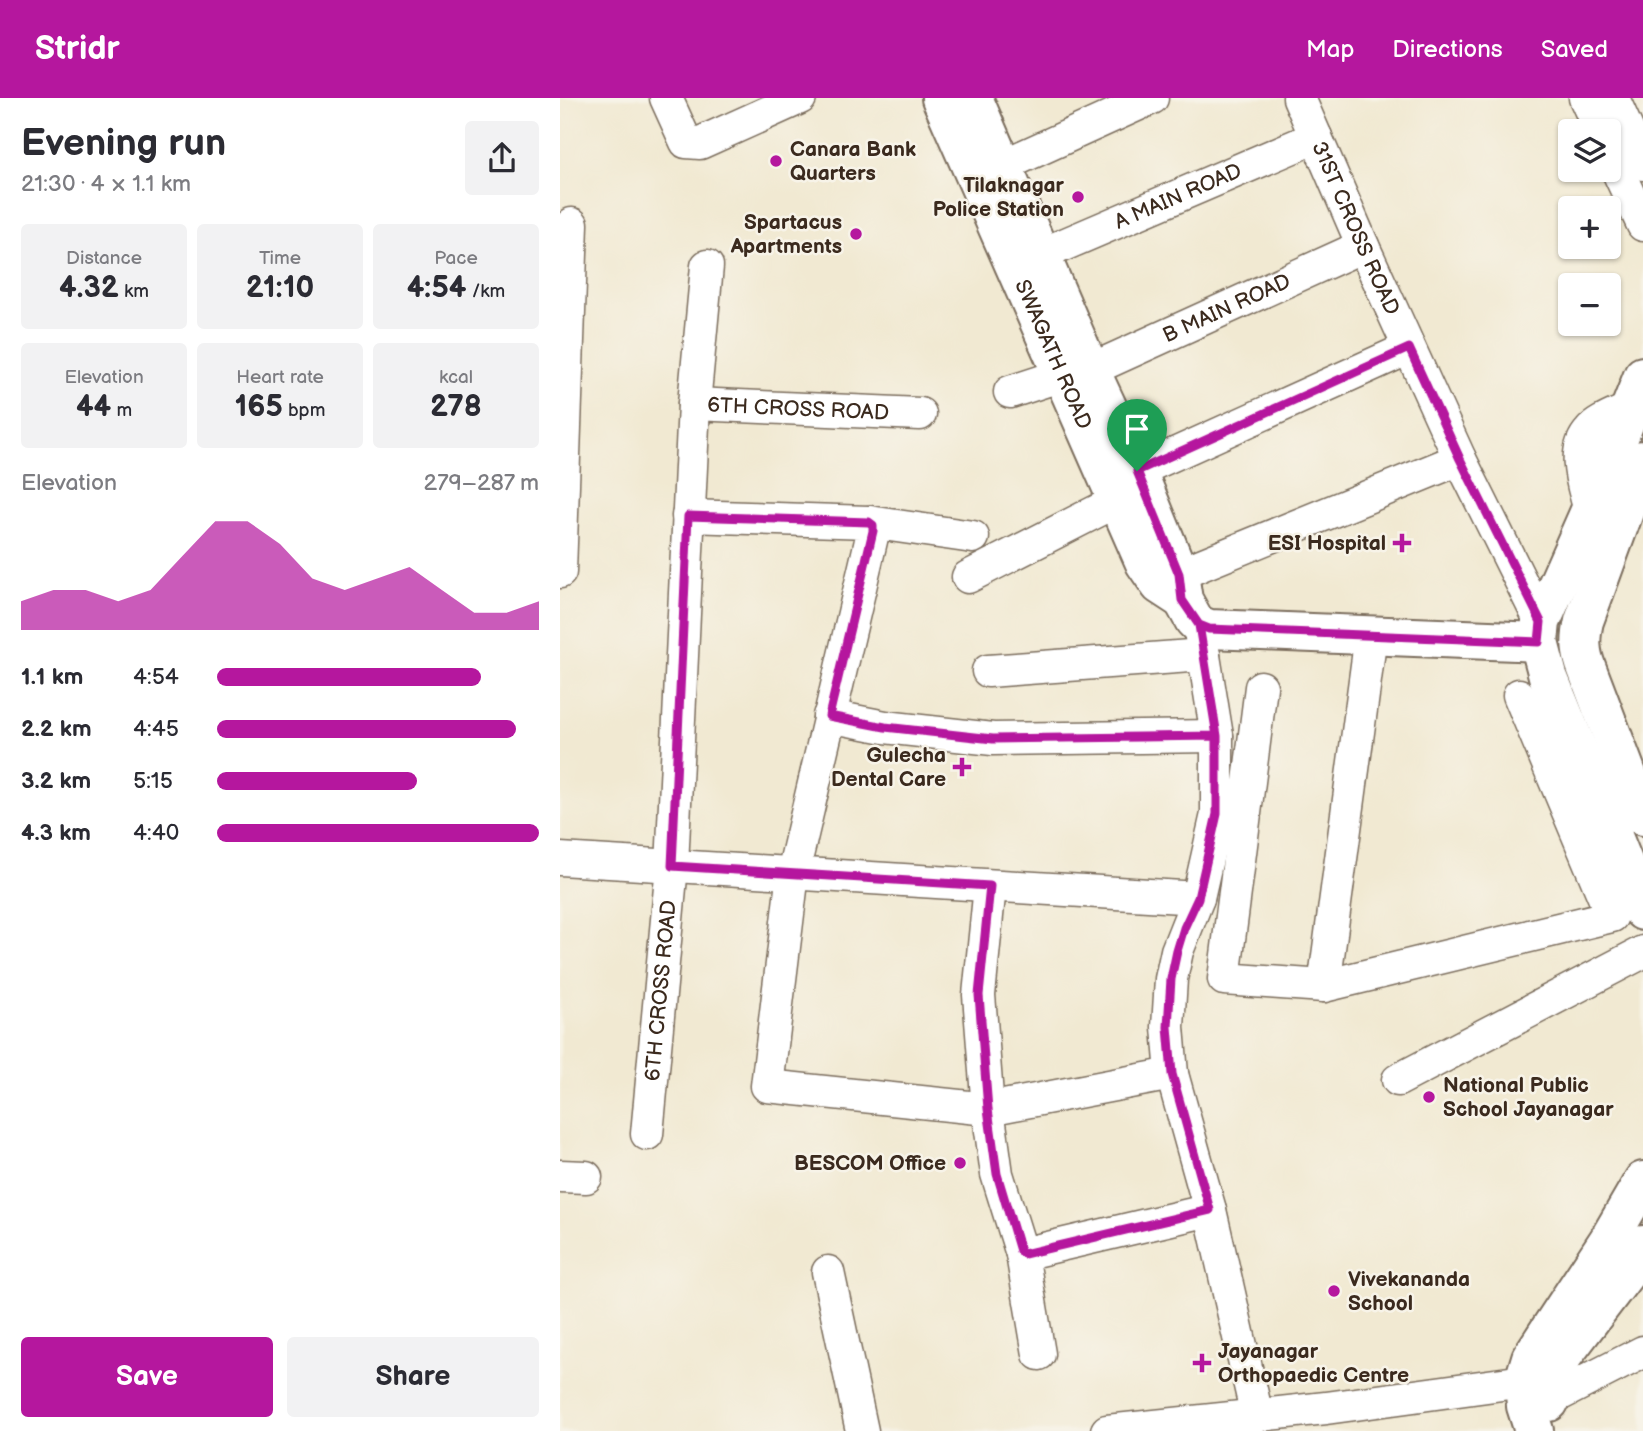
<!DOCTYPE html>
<html lang="en">
<head>
<meta charset="utf-8">
<style>
	body { margin:0; font-family:"Balsamiq Sans",sans-serif; background:#f2f2f3; color:#2b2b33; height:100vh; display:flex; flex-direction:column; font-size:26px; white-space:nowrap }
	* { box-sizing:border-box; margin:0 }
	p { font-size:23px; color:#7c7c81 }
	.icon { flex:none; width:38px; height:38px; fill:none; stroke:currentColor; stroke-width:2; stroke-linecap:round; stroke-linejoin:round }
	.map { position:relative; flex:1; overflow:hidden }
	.side { display:flex; flex-direction:column; background:#fff; width:560px }
	.side>* { flex:none }
	.controls { position:absolute; left:998px; top:21px; display:grid; gap:14px }
	.controls a { display:grid; place-items:center; width:63px; height:63px; border-radius:7px; background:#fff; box-shadow:0 2px 5px #0004; font-size:35px }
	.pin { position:absolute; display:grid; place-items:center; width:60px; height:60px; color:#fff; margin:-72px -30px; border-radius:50% 50% 50% 0; rotate:-45deg; box-shadow:0 0 7px #0007 }
	.pin .icon { rotate:45deg }
	.round { display:grid; place-items:center; flex:none; width:74px; height:74px; border-radius:7px; background:#f2f2f3 }
	.headline { display:flex; align-items:center; justify-content:space-between; height:119px; padding:0 21px }
	h1 { font-size:38px; font-weight:700; line-height:52px }
	.figures { display:grid; grid-template-columns:repeat(3,1fr); gap:10px; height:119px; padding:7px 21px }
	.figures div { display:grid; align-content:center; border-radius:7px; background:#f2f2f3; text-align:center }
	.figures b { font-size:30px; font-weight:700 }
	.figures small { font-size:19px; font-weight:400 }
	.figures p { font-size:19px }
	.chart { height:196px; padding:14px 21px }
	.chart p { display:flex; justify-content:space-between }
	.chart svg { width:100%; height:126px; margin-top:7px; fill:#b5179e; opacity:.7 }
	.action { display:flex; gap:14px; margin-top:auto; padding:14px 21px }
	.action a { flex:1; height:80px; border-radius:7px; background:#b5179e; color:#fff; font-size:28px; font-weight:700; line-height:80px; text-align:center }
	.action a+a { background:#f2f2f3; color:#2b2b33 }
	ul { padding:0 21px; list-style:none; font-size:23px }
	li { display:grid; grid-template-columns:112px 84px 1fr; align-items:center; height:52px }
	li i { height:18px; border-radius:9px; background:#b5179e }
	header { display:flex; align-items:center; gap:42px; box-sizing:border-box; height:98px; padding:0 35px; background:#b5179e; color:#fff }
	header strong { font-size:33px }
	nav { display:flex; gap:38px; margin-inline-start:auto; font-size:24px }
	main { display:flex; flex:1; min-height:0 }
	.map>svg:first-child { display:block }
	.lines { fill:none; stroke-linecap:round; stroke-linejoin:round }
	.minor-casing { stroke:#7b6d5d; stroke-width:35 }
	.major-casing { stroke:#7b6d5d; stroke-width:42 }
	.minor { stroke:#fff; stroke-width:32 }
	.major { stroke:#fff; stroke-width:38 }
	.route-casing { stroke:#fff; stroke-width:14 }
	.route { stroke:#b5179e; stroke-width:9 }
	.poi-dot { fill:#b5179e; stroke:#f7f3e8; stroke-width:2.5 }
	.labels { text-anchor:middle; stroke-width:5; stroke-linejoin:round; paint-order:stroke }
	.poi-label { font-size:21px; font-weight:bold; fill:#3b2a1e; stroke:#f7f3e8; text-anchor:end }
	.street-label { font-size:21px; fill:#3b2a1e; stroke:#f7f3e8 }
</style>
</head>
<body>
<header>
<strong>Stridr</strong>
<nav><a>Map</a><a>Directions</a><a>Saved</a></nav>
</header>
<main>
<section class="side">
<div class="headline"><div><h1>Evening run</h1><p>21:30 · 4 × 1.1 km</p></div><a class="round"><svg class="icon" aria-label="share" viewBox="0 0 24 24"><path d="M12 15V3M7 8l5-5 5 5M5 13v7h14v-7"/></svg></a></div>
<div class="figures">
<div><p>Distance</p><b>4.32<small> km</small></b></div>
<div><p>Time</p><b>21:10</b></div>
<div><p>Pace</p><b>4:54<small> /km</small></b></div>
</div>
<div class="figures">
<div><p>Elevation</p><b>44<small> m</small></b></div>
<div><p>Heart rate</p><b>165<small> bpm</small></b></div>
<div><p>kcal</p><b>278</b></div>
</div>
<div class="chart"><p><span>Elevation</span>279–287 m</p>
<svg viewBox="0 0 160 44" preserveAspectRatio="none"><path d="M0 44V34L10 30L20 30L30 34L40 30L50 18L60 6L70 6L80 14L90 26L100 30L110 26L120 22L130 30L140 38L150 38L160 34V44z"/></svg>
</div>
<ul>
<li><b>1.1 km</b>4:54<i style="width:82%"></i></li>
<li><b>2.2 km</b>4:45<i style="width:93%"></i></li>
<li><b>3.2 km</b>5:15<i style="width:62%"></i></li>
<li><b>4.3 km</b>4:40<i style="width:100%"></i></li>
</ul>
<div class="action"><a>Save</a><a>Share</a></div>
</section>
<div class="map">
<svg width="1083" height="1333" viewBox="0 0 1083 1333">
	<rect width="100%" height="100%" fill="#f7f3e8"/>
	<filter id="ink" filterUnits="userSpaceOnUse"><feTurbulence type="fractalNoise" baseFrequency=".0143" numOctaves="2"/><feDisplacementMap in="SourceGraphic" scale="14" xChannelSelector="R" yChannelSelector="G"/><feConvolveMatrix kernelMatrix="1 2 1 2 8 2 1 2 1" color-interpolation-filters="sRGB"/></filter>
	<filter id="wash" filterUnits="userSpaceOnUse"><feTurbulence type="fractalNoise" baseFrequency=".00686" numOctaves="4" result="noise"/><feDisplacementMap in="SourceGraphic" scale="28" xChannelSelector="R" yChannelSelector="G"/><feGaussianBlur stdDeviation="1.57" result="paint"/><feColorMatrix in="noise" values="0 0 0 0 0 0 0 0 0 0 0 0 0 0 0 0 0 1.4 0 .05"/><feComposite in="paint" operator="in"/></filter>
	<g filter="url(#wash)">
		<rect width="100%" height="100%" fill="#f1e9d2"/>
	</g>
	<g filter="url(#ink)">
		<g class="lines">
			<g class="minor-casing">
				<g id="minor">
					<path d="M 106,0 L 126,44 L 140,45 L 240,0"/>
					<path id="s1" d="M 739,0 L 803,148 L 900,361 L 981,524"/>
					<path d="M 1025,0 L 1040,33"/>
					<path d="M 1053,0 L 1083,66"/>
					<path d="M 1048,52 L 1083,127"/>
					<path d="M 442,68 L 592,0"/>
					<path id="s2" d="M 480,157 L 756,39"/>
					<path id="s3" d="M 530,272 L 803,148"/>
					<path d="M 450,294 L 502,277"/>
					<path d="M 134,306 L 147,168"/>
					<path d="M 577,373 L 849,250"/>
					<path d="M 1030,413 C 1024,388 1010,354 1030,333 C 1038,323 1057,317 1068,311"/>
					<path d="M 128,418 L 309,424 L 314,430 L 233,775 L 207,988 L 428,1011 L 612,976"/>
					<path d="M 309,424 L 413,439"/>
					<path d="M 0,474 L 12,126"/>
					<path d="M 619,476 L 900,361"/>
					<path d="M 408,479 L 557,403"/>
					<path d="M 639,527 L 657,638 L 657,716 L 638,800 L 617,853 L 611,881 L 608,929 L 612,976 L 650,1112 L 697,1318"/>
					<path d="M 428,573 L 644,557"/>
					<path d="M 701,589 L 664,881 L 764,888 L 1052,818 L 959,597"/>
					<path d="M 269,618 L 325,629 L 433,641 L 657,638"/>
					<path d="M 0,761 L 638,800"/>
					<path d="M 430,788 L 419,897 L 428,1011 L 437,1076 L 462,1156 L 479,1256"/>
					<path d="M 764,888 L 811,537"/>
					<path d="M 838,982 L 1083,854"/>
					<path id="s4" d="M 87,1036 L 112,768 L 134,306 L 360,316"/>
					<path d="M 0,1078 L 26,1079"/>
					<path d="M 462,1156 L 650,1112"/>
					<path d="M 268,1174 L 302,1333"/>
					<path d="M 989,1302 L 1083,1254"/>
					<path d="M 547,1333 L 766,1310 L 964,1283"/>
				</g>
			</g>
			<g class="major-casing">
				<g id="major">
					<path id="s5" d="M 381,0 L 585,465 L 600,487 L 623,502"/>
					<path d="M 413,0 L 530,272 L 577,373 L 619,476 L 623,502 L 634,522 L 639,527 L 649,531 L 979,544"/>
					<path d="M 1083,278 L 1030,413 L 981,524 L 979,544 L 988,578 L 1083,813"/>
					<path d="M 1083,362 L 1024,523 C 1020,541 1020,554 1027,571 L 1083,718"/>
					<path d="M 989,1304 L 990,1284 L 995,1268 L 1068,1172 L 1083,1147"/>
					<path d="M 974,1333 L 966,1308 L 964,1283 L 971,1260 L 1048,1143 L 1083,1083"/>
				</g>
			</g>
			<use href="#minor" class="minor"/>
			<use href="#major" class="major"/>
		</g>
	</g>
	<g class="lines" filter="url(#ink)">
		<g class="route-casing">
			<path id="route" d="M 577,373 L 619,476 L 622,502 L 639,527 L 657,638 L 433,641 L 325,629 L 269,618 L 313,433 L 313,427 L 309,424 L 128,418 L 112,768 L 430,788 L 419,897 L 428,1011 L 437,1076 L 460,1153 L 464,1156 L 650,1112 L 612,976 L 608,929 L 611,881 L 617,853 L 624,830 L 638,800 L 657,716 L 657,638 L 639,527 L 649,531 L 979,544 L 981,524 L 900,361 L 849,250 L 577,373"/>
		</g>
		<use href="#route" class="route"/>
	</g>
	<g class="poi-dot">
		<circle cx="216" cy="63" r="7"/>
		<circle cx="518" cy="99" r="7"/>
		<circle cx="296" cy="136" r="7"/>
		<path d="M838.5 434.5h7v7h7v7h-7v7h-7v-7h-7v-7h7z"/>
		<path d="M398.5 658.5h7v7h7v7h-7v7h-7v-7h-7v-7h7z"/>
		<circle cx="869" cy="999" r="7"/>
		<circle cx="400" cy="1065" r="7"/>
		<circle cx="774" cy="1193" r="7"/>
		<path d="M638.5 1254.5h7v7h7v7h-7v7h-7v-7h-7v-7h7z"/>
	</g>
	<g class="labels">
		<g class="poi-label">
			<text x="230" y="58" text-anchor="start">Canara Bank<tspan x="230" dy="24">Quarters</tspan></text>
			<text x="504" y="94">Tilaknagar<tspan x="504" dy="24">Police Station</tspan></text>
			<text x="282" y="131">Spartacus<tspan x="282" dy="24">Apartments</tspan></text>
			<text x="826" y="452">ESI Hospital</text>
			<text x="386" y="664">Gulecha<tspan x="386" dy="24">Dental Care</tspan></text>
			<text x="883" y="994" text-anchor="start">National Public<tspan x="883" dy="24">School Jayanagar</tspan></text>
			<text x="386" y="1072">BESCOM Office</text>
			<text x="788" y="1188" text-anchor="start">Vivekananda<tspan x="788" dy="24">School</tspan></text>
			<text x="658" y="1260" text-anchor="start">Jayanagar<tspan x="658" dy="24">Orthopaedic Centre</tspan></text>
		</g>
		<g class="street-label">
			<text dy="7" stroke="none"><textPath href="#s2" startOffset="150">A MAIN ROAD</textPath></text>
			<text dy="7" stroke="none"><textPath href="#s1" startOffset="142">31ST CROSS ROAD</textPath></text>
			<text dy="7" stroke="none"><textPath href="#s3" startOffset="150">B MAIN ROAD</textPath></text>
			<text dy="7" stroke="none"><textPath href="#s5" startOffset="280">SWAGATH ROAD</textPath></text>
			<text dy="7" stroke="none"><textPath href="#s4" startOffset="836">6TH CROSS ROAD</textPath></text>
			<text dy="7" stroke="none"><textPath href="#s4" startOffset="144">6TH CROSS ROAD</textPath></text>
		</g>
	</g>
</svg>
<div class="controls">
<a><svg class="icon" aria-label="layers" viewBox="0 0 24 24"><path d="M12 4l9 5-9 5-9-5zM3 14l9 5 9-5"/></svg></a>
<a>+</a>
<a>−</a>
</div>
<div class="pin" style="left:577px;top:373px;background:#1e9e55"><svg class="icon" aria-label="arrive" viewBox="0 0 24 24"><path d="M6 21V4h12l-3 4 3 4H6"/></svg></div>
</div>
</main>
</body>
</html>
